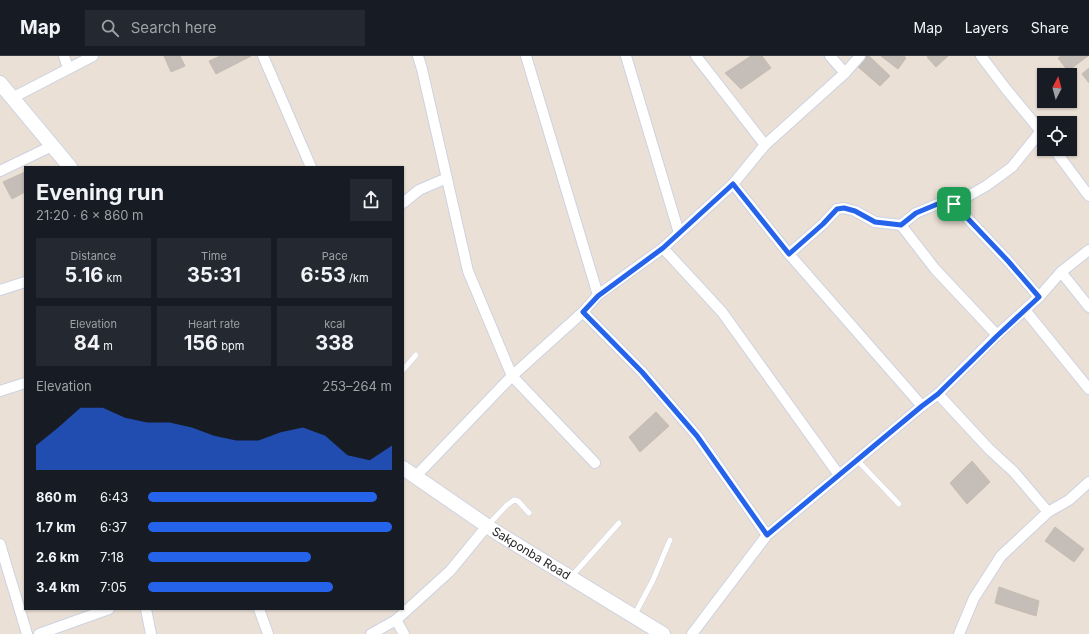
<!DOCTYPE html>
<html lang="en">
<head>
<meta charset="utf-8">
<style>
	body { margin:0; font-family:Inter,sans-serif; background:#242831; color:#f1f3f6; height:100vh; display:flex; flex-direction:column; font-size:15px; white-space:nowrap }
	* { box-sizing:border-box; margin:0 }
	p { font-size:13px; color:#9ea1a6 }
	.icon { flex:none; width:22px; height:22px; fill:none; stroke:currentColor; stroke-width:2; stroke-linecap:round; stroke-linejoin:round }
	.map { position:relative; flex:1; overflow:hidden }
	.drawer { position:absolute; left:24px; top:110px; width:380px; height:444px; display:flex; flex-direction:column; background:#171b24; border-radius:0px; box-shadow:0 1px 3px #0004 }
	.drawer>* { flex:none }
	.needle { width:26px; rotate:6deg }
	.buttons { position:absolute; left:1037px; top:12px; display:grid; gap:8px }
	.buttons a { display:grid; place-items:center; width:40px; height:40px; border-radius:0px; background:#171b24; box-shadow:0 1px 3px #0004; font-size:20px }
	.pin { position:absolute; display:grid; place-items:center; width:34px; height:34px; color:#fff; margin:-17px; border-radius:8px; box-shadow:0 2px 6px #0006 }
	.round { display:grid; place-items:center; flex:none; width:42px; height:42px; border-radius:0px; background:#242831 }
	.headline { display:flex; align-items:center; justify-content:space-between; height:68px; padding:0 12px }
	h1 { font-size:22px; font-weight:700; line-height:30px }
	.figures { display:grid; grid-template-columns:repeat(3,1fr); gap:6px; height:68px; padding:4px 12px }
	.figures div { display:grid; align-content:center; border-radius:0px; background:#242831; text-align:center }
	.figures b { font-size:20px; font-weight:700 }
	.figures small { font-size:11px; font-weight:400 }
	.figures p { font-size:11px }
	.chart { height:112px; padding:8px 12px }
	.chart p { display:flex; justify-content:space-between }
	.chart svg { width:100%; height:72px; margin-top:4px; fill:#2563eb; opacity:.7 }
	ul { padding:0 12px; list-style:none; font-size:13px }
	li { display:grid; grid-template-columns:64px 48px 1fr; align-items:center; height:30px }
	li i { height:10px; border-radius:5px; background:#2563eb }
	header { display:flex; align-items:center; gap:24px; box-sizing:border-box; height:56px; padding:0 20px; background:#171b24; border-bottom:1px solid #363941 }
	header strong { font-size:19px }
	nav { display:flex; gap:22px; margin-inline-start:auto; font-size:14px }
	.search { width:280px; height:36px; background:#242831; display:flex; align-items:center; gap:10px; box-sizing:border-box; padding:0 14px; border-radius:0px; color:#9ea1a6; font-size:15px }
	.map>svg:first-child { display:block }
	.building { fill:#c5bdb7; stroke:#c6bcb0 }
	.lines { fill:none; stroke-linecap:round; stroke-linejoin:round }
	.lane-casing { stroke:#ccd2e1; stroke-width:6 }
	.street-casing { stroke:#ccd2e1; stroke-width:12 }
	.secondary-casing { stroke:#ccd2e1; stroke-width:16 }
	.lane { stroke:#fff; stroke-width:5 }
	.street { stroke:#fff; stroke-width:10 }
	.secondary { stroke:#fff; stroke-width:14 }
	.route-casing { stroke:#fff; stroke-width:8 }
	.route { stroke:#2563eb; stroke-width:5 }
	.labels { text-anchor:middle; stroke-width:3; stroke-linejoin:round; paint-order:stroke }
	.street-label { font-size:12px; fill:#262626; stroke:#fff }
</style>
</head>
<body>
<header>
<strong>Map</strong>
<div class="search"><svg class="icon" aria-label="search" viewBox="0 0 24 24"><circle cx="10" cy="10" r="6"/><path d="M15 15l6 6"/></svg>Search here</div>
<nav><a>Map</a><a>Layers</a><a>Share</a></nav>
</header>
<div class="map">
<svg width="1089" height="578" viewBox="0 0 1089 578">
	<rect width="100%" height="100%" fill="#ebe0d6"/>
	<g class="building">
		<path d="M 164,0 L 180,0 L 185,10 L 171,16 Z"/>
		<path d="M 220,0 L 251,0 L 216,18 L 209,5 Z"/>
		<path d="M 751,0 L 762,0 L 771,12 L 741,33 L 725,17 Z"/>
		<path d="M 866,0 L 869,0 L 890,20 L 880,30 L 857,10 Z"/>
		<path d="M 881,0 L 904,0 L 906,2 L 898,13 Z"/>
		<path d="M 928,0 L 948,0 L 936,11 L 927,1 Z"/>
		<path d="M 1061,0 L 1088,0 L 1068,15 L 1058,2 Z"/>
		<path d="M 1089,12 L 1089,27 L 1082,18 Z"/>
		<path d="M 25,116 L 25,136 L 12,143 L 3,126 Z"/>
		<path d="M 656,356 L 669,370 L 640,396 L 629,381 Z"/>
		<path d="M 972,405 L 990,426 L 967,448 L 950,427 Z"/>
		<path d="M 1055,471 L 1084,493 L 1074,506 L 1045,485 Z"/>
		<path d="M 999,531 L 1039,545 L 1036,560 L 995,547 Z"/>
	</g>
	<g class="lines">
		<g class="lane-casing">
			<g id="lane">
				<path d="M 403,314 L 416,299"/>
				<path d="M 857,404 L 899,448"/>
				<path d="M 488,469 L 507,449 L 514,444 L 518,445 L 529,457"/>
				<path d="M 571,521 L 619,467"/>
				<path d="M 634,560 L 653,524 L 670,484"/>
			</g>
		</g>
		<g class="street-casing">
			<g id="street">
				<path d="M 64,0 L 68,12"/>
				<path d="M 263,0 L 311,111"/>
				<path d="M 418,0 L 422,13 L 468,215 L 512,320 L 595,407"/>
				<path d="M 526,0 L 598,239"/>
				<path d="M 626,0 L 679,177"/>
				<path d="M 696,0 L 765,89"/>
				<path d="M 830,0 L 845,17"/>
				<path d="M 981,0 L 1006,33 L 1044,79"/>
				<path d="M 12,42 L 93,0"/>
				<path d="M 1054,93 L 1089,140"/>
				<path d="M 0,115 L 52,90"/>
				<path d="M 733,128 L 789,198 L 922,350"/>
				<path d="M 403,147 L 419,134 L 447,122"/>
				<path d="M 954,148 L 1008,205 L 1039,241"/>
				<path d="M 901,169 L 935,213 L 997,279"/>
				<path d="M 663,192 L 722,256 L 839,419"/>
				<path d="M 789,198 L 823,168 L 837,153 L 844,152 L 855,155 L 875,166 L 901,169 L 916,157 L 940,147 L 954,148 L 986,130 L 1012,111 L 1041,75"/>
				<path d="M 1061,216 L 1089,251"/>
				<path d="M 0,234 L 25,226"/>
				<path d="M 1025,254 L 1089,333"/>
				<path d="M 583,256 L 642,316 L 697,380 L 767,479"/>
				<path d="M 0,335 L 25,327"/>
				<path d="M 938,338 L 989,393 L 1014,416 L 1048,456"/>
				<path d="M 415,421 L 512,320 L 583,256 L 598,239 L 663,192 L 733,128 L 765,89 L 845,17 L 860,0"/>
				<path d="M 0,488 L 27,578"/>
				<path d="M 146,553 L 151,578"/>
				<path d="M 259,553 L 268,578"/>
				<path d="M 396,564 L 404,578"/>
				<path d="M 39,578 L 109,553"/>
				<path d="M 371,578 L 396,564 L 450,515 L 487,470"/>
				<path d="M 692,578 L 767,479 L 922,350 L 938,338 L 997,279 L 1039,241 L 1061,216 L 1089,194"/>
				<path d="M 959,578 L 974,542 L 1001,500 L 1048,456 L 1069,444 L 1089,426"/>
			</g>
		</g>
		<g class="secondary-casing">
			<g id="secondary">
				<path d="M 0,27 L 70,111"/>
				<path id="s1" d="M 403,412 L 496,476 L 663,578"/>
			</g>
		</g>
		<use href="#lane" class="lane"/>
		<use href="#street" class="street"/>
		<use href="#secondary" class="secondary"/>
	</g>
	<g class="lines">
		<g class="route-casing">
			<path id="route" d="M 733,128 L 789,198 L 823,168 L 837,153 L 844,152 L 855,155 L 875,166 L 901,169 L 916,157 L 940,147 L 954,148 L 1008,205 L 1039,241 L 997,280 L 938,338 L 922,350 L 767,479 L 697,380 L 642,316 L 583,256 L 598,240 L 663,192 Z"/>
		</g>
		<use href="#route" class="route"/>
	</g>
	<g class="labels">
		<g class="street-label">
			<text dy="4" stroke="none"><textPath href="#s1" startOffset="154">Sakponba Road</textPath></text>
		</g>
	</g>
</svg>
<div class="buttons">
<a><svg class="needle" viewBox="-14 -14 28 28"><path d="M0-13l5 13h-10z" fill="#e53935"/><path d="M0 13l5-13h-10z" fill="#9ea1a6"/></svg></a>
<a><svg class="icon" aria-label="locate" viewBox="0 0 24 24"><circle cx="12" cy="12" r="6"/><path d="M12 2v4M12 18v4M2 12h4M18 12h4"/></svg></a>
</div>
<div class="pin" style="left:954px;top:148px;background:#1e9e55"><svg class="icon" aria-label="arrive" viewBox="0 0 24 24"><path d="M6 21V4h12l-3 4 3 4H6"/></svg></div>
<section class="drawer">
<div class="headline"><div><h1>Evening run</h1><p>21:20 · 6 × 860 m</p></div><a class="round"><svg class="icon" aria-label="share" viewBox="0 0 24 24"><path d="M12 15V3M7 8l5-5 5 5M5 13v7h14v-7"/></svg></a></div>
<div class="figures">
<div><p>Distance</p><b>5.16<small> km</small></b></div>
<div><p>Time</p><b>35:31</b></div>
<div><p>Pace</p><b>6:53<small> /km</small></b></div>
</div>
<div class="figures">
<div><p>Elevation</p><b>84<small> m</small></b></div>
<div><p>Heart rate</p><b>156<small> bpm</small></b></div>
<div><p>kcal</p><b>338</b></div>
</div>
<div class="chart"><p><span>Elevation</span>253–264 m</p>
<svg viewBox="0 0 160 44" preserveAspectRatio="none"><path d="M0 44V29L10 18L20 6L30 6L40 12L50 15L60 15L70 18L80 23L90 26L100 26L110 21L120 18L130 23L140 35L150 38L160 29V44z"/></svg>
</div>
<ul>
<li><b>860 m</b>6:43<i style="width:94%"></i></li>
<li><b>1.7 km</b>6:37<i style="width:100%"></i></li>
<li><b>2.6 km</b>7:18<i style="width:67%"></i></li>
<li><b>3.4 km</b>7:05<i style="width:76%"></i></li>
</ul>
</section>
</div>
</body>
</html>
